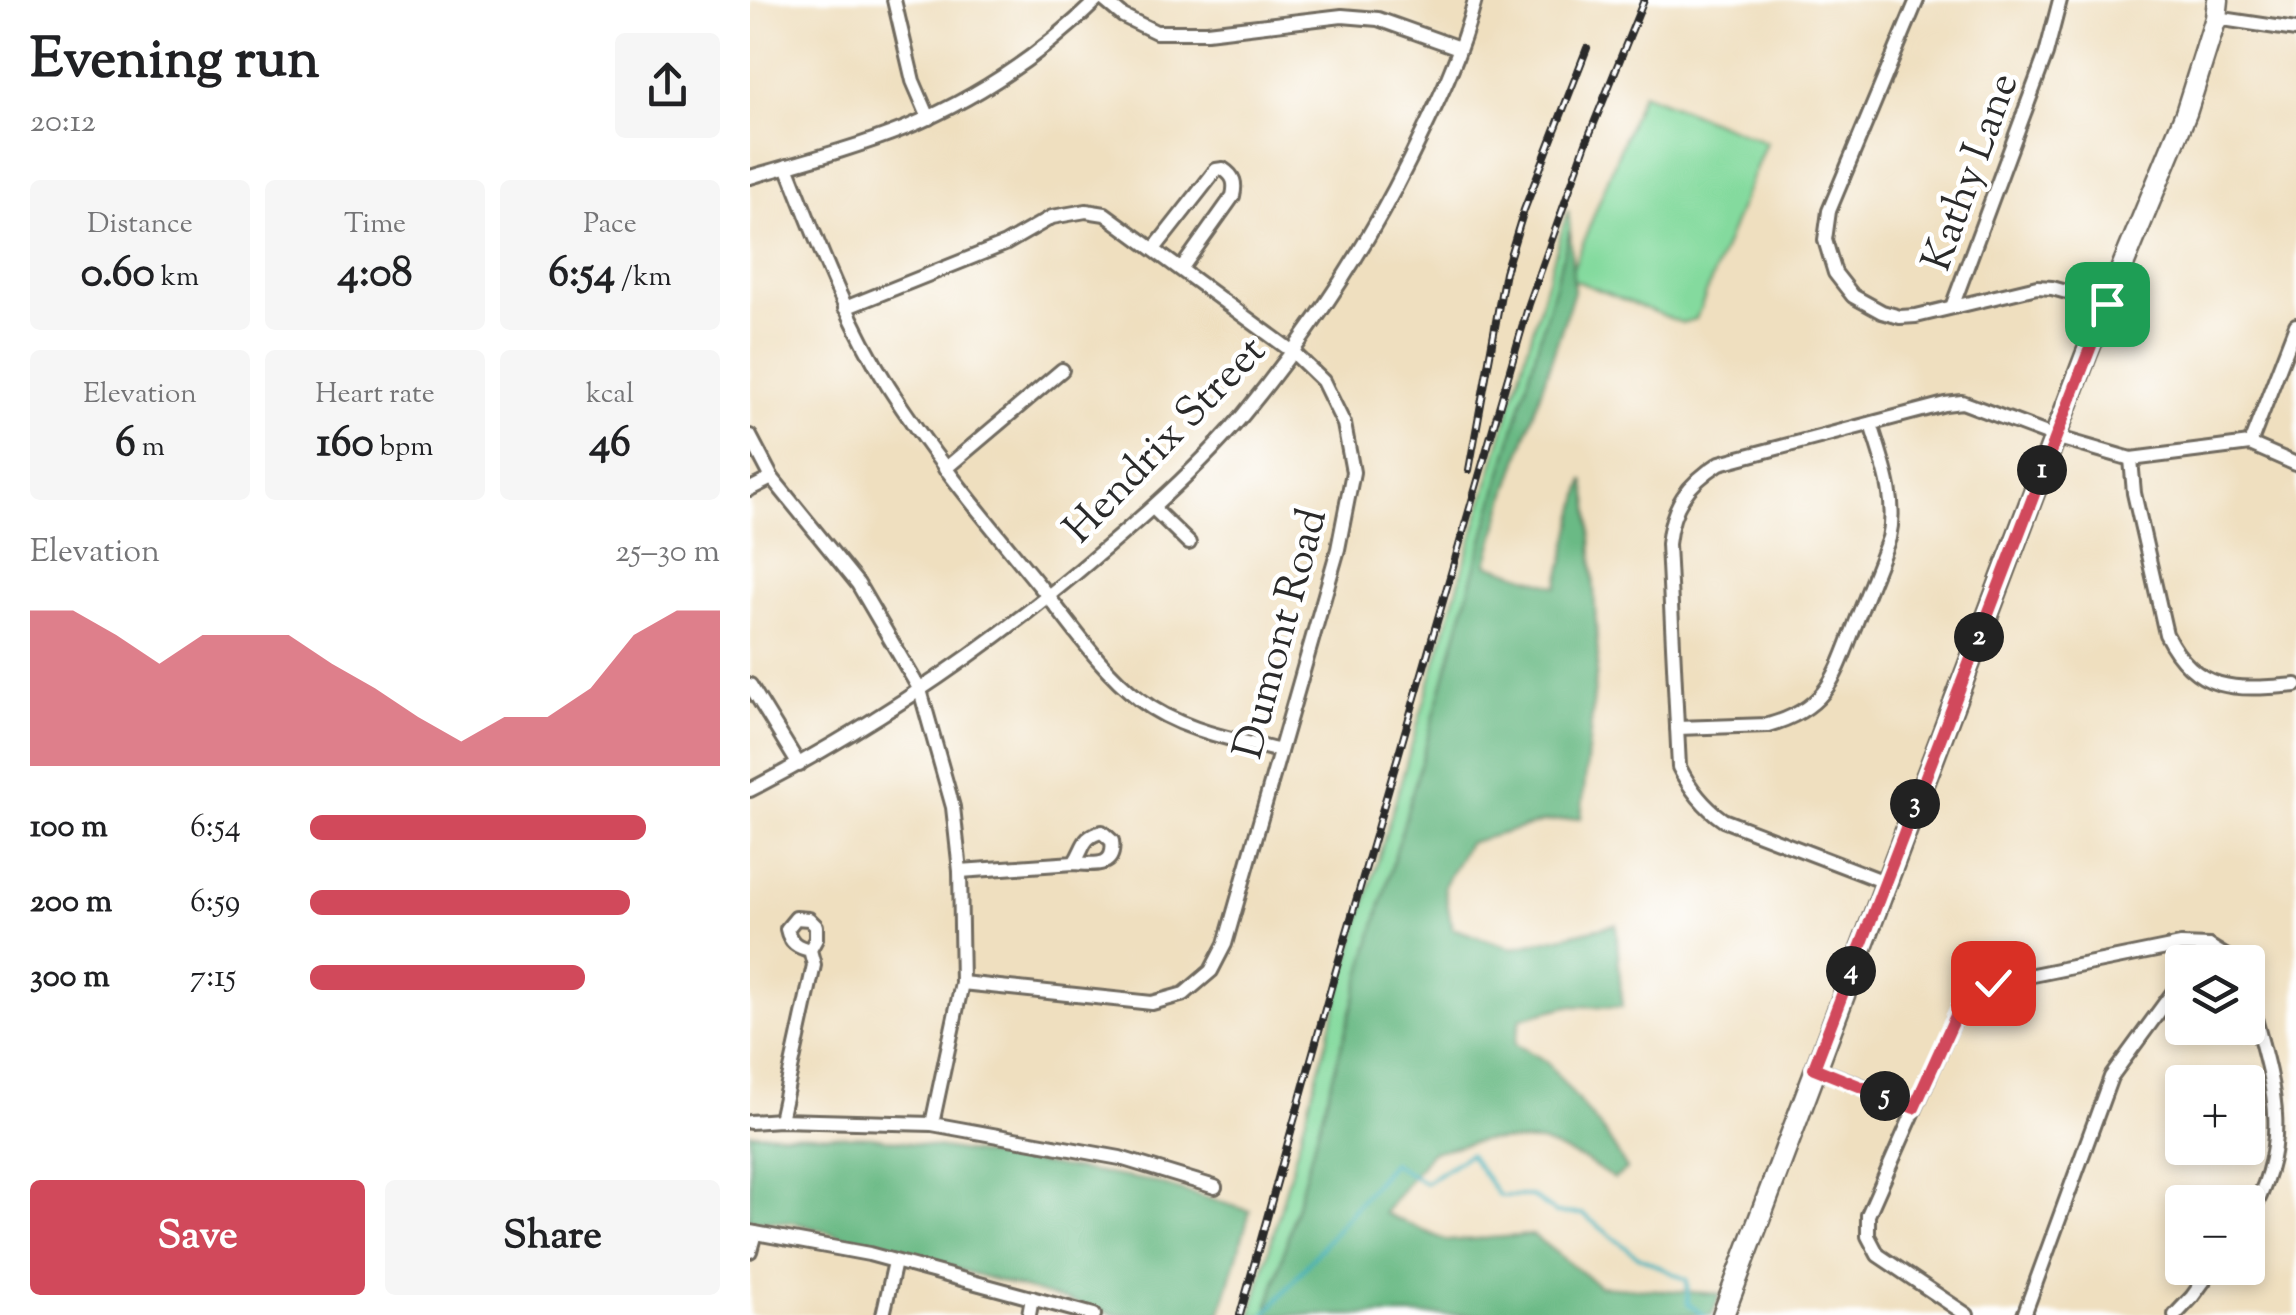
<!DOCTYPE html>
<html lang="en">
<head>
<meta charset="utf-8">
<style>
	body { margin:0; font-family:"Sorts Mill Goudy",serif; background:#f6f6f6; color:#202124; height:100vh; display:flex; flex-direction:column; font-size:38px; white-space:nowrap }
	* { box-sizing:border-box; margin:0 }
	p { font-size:32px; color:#757577 }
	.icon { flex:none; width:55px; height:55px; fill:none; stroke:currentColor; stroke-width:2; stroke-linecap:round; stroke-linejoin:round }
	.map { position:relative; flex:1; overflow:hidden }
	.details { display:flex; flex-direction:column; background:#fff; width:750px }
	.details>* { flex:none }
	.controls { position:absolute; left:1415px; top:945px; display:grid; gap:20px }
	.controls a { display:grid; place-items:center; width:100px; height:100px; border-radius:10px; background:#fff; box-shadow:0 5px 15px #0003; font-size:50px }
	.pin { position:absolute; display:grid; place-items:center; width:85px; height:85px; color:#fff; margin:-42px; border-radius:20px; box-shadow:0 5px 15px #0006 }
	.km { position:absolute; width:50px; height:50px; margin:-25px; border-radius:50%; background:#222; color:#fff; font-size:28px; line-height:50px; text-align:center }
	.round { display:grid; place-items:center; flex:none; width:105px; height:105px; border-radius:10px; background:#f6f6f6 }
	.overview { display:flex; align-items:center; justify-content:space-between; height:170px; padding:0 30px }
	h1 { font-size:55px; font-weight:700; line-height:75px }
	.stats { display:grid; grid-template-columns:repeat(3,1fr); gap:15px; height:170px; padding:10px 30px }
	.stats div { display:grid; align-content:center; border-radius:10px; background:#f6f6f6; text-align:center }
	.stats b { font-size:42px; font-weight:700 }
	.stats small { font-size:28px; font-weight:400 }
	.stats p { font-size:28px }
	.chart { height:280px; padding:20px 30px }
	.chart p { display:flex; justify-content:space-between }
	.chart svg { width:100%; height:180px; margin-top:10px; fill:#d1495b; opacity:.7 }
	.primary-button { display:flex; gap:20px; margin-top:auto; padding:20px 30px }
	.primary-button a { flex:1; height:115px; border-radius:10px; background:#d1495b; color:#fff; font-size:40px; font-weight:700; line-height:115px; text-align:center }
	.primary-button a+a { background:#f6f6f6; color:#202124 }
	ul { padding:0 30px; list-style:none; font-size:32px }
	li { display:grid; grid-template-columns:160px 120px 1fr; align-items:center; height:75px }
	li i { height:25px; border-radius:12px; background:#d1495b }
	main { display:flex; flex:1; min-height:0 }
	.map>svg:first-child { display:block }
	.green { fill:#84da9e; stroke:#588264; stroke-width:2.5 }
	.forest { fill:#6bba85; stroke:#4b7258; stroke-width:2.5 }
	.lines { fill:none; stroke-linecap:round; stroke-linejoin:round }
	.stream { stroke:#3daeb6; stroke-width:4 }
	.street-casing { stroke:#706a5f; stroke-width:18 }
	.primary-casing { stroke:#706a5f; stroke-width:25 }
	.street { stroke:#fff; stroke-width:12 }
	.primary { stroke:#fff; stroke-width:20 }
	.rail-casing { stroke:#2b2b2b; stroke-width:8 }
	.rail { stroke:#fff; stroke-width:4; stroke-dasharray:11; stroke-linecap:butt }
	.route-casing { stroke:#fff; stroke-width:20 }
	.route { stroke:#d1495b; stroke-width:12 }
	.labels { text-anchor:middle; stroke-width:9; stroke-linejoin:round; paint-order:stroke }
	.street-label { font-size:42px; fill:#2b2b2b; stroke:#fff }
</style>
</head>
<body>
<main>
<section class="details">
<div class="overview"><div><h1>Evening run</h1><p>20:12</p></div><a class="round"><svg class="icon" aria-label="share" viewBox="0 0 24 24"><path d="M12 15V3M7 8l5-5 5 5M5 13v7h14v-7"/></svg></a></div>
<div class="stats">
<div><p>Distance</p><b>0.60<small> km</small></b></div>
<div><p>Time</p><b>4:08</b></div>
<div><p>Pace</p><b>6:54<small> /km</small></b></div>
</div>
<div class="stats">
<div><p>Elevation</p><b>6<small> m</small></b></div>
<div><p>Heart rate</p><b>160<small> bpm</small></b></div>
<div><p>kcal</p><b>46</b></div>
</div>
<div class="chart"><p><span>Elevation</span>25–30 m</p>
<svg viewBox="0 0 160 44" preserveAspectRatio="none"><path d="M0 44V6L10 6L20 12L30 19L40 12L50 12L60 12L70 19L80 25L90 32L100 38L110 32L120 32L130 25L140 12L150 6L160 6V44z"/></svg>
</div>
<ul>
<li><b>100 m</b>6:54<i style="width:82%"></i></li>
<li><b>200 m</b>6:59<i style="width:78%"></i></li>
<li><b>300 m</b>7:15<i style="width:67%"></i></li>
</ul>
<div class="primary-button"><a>Save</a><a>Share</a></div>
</section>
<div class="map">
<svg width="1546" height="1315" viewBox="0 0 1546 1315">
	<rect width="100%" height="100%" fill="#fff"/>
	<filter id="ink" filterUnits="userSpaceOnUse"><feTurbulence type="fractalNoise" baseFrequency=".01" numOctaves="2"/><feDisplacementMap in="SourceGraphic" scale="20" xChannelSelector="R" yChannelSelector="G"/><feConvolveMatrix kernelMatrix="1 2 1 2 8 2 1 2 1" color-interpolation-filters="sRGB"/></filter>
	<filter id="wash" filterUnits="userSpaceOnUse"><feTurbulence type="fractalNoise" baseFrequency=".0048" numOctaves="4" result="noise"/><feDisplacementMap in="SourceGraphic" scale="40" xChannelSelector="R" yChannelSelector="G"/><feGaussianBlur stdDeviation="2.25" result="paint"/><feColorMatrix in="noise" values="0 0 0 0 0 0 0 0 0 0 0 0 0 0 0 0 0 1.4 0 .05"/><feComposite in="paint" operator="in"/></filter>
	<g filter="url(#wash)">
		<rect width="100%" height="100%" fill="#efdfbf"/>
		<g class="green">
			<path d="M 892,93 L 1016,142 L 946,319 L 932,323 L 819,278 Z"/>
			<path d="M 818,210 L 820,230 L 516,1315 L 501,1315 L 602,949 Z"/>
		</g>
		<g class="forest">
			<path d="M 820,230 L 824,291 L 757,493 L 737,564 L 807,587 L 834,479 L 839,504 L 848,658 L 831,818 L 793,822 L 718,843 L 694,886 L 702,928 L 762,948 L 866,924 L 872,1007 L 818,1006 L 771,1018 L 765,1044 L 796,1061 L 857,1136 L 877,1169 L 864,1179 L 835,1160 L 791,1142 L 735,1140 L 681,1152 L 634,1213 L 697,1241 L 783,1235 L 849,1286 L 970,1294 L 962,1315 L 516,1315 Z"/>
			<path d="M 0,1133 L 122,1137 L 400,1181 L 500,1211 L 470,1315 L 367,1315 L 46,1223 L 0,1220 Z"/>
		</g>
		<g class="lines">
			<path class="stream" d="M 515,1315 L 642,1163 L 675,1183 L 719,1154 L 749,1196 L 782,1196 L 806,1213 L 833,1214 L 887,1256 L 937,1280 L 938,1304 L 954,1315"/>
		</g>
	</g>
	<g filter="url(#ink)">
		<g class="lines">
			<g class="street-casing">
				<g id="street">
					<path d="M 144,0 L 163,81 L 179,118"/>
					<path d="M 354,0 L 373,16 L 406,32 L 457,32 L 592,16 L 628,19 L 709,48"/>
					<path d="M 1167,0 L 1079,211 L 1075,240 L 1085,273 L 1103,296 L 1132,312 L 1150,317 L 1166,316 L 1287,287 L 1302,288 L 1357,303"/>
					<path d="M 1466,18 L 1546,30"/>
					<path d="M 37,166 C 67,241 95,317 138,386 C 183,457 236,520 289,585 C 320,623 350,669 389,699 C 429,730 482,739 530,751"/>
					<path d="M 0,177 C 52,162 105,148 155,128 C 228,98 291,55 347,0"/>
					<path d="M 404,249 L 466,170 L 473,169 C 484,176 486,183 483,196 L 431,269"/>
					<path d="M 1202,307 L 1296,54 L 1310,0"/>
					<path d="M 95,308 L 255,244 L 302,217 L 336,211 L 355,214 L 543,352 L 573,381 L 594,424 L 603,472 L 588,549 L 475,944 L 461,971 L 434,994 L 402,1003 L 212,983"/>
					<path d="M 0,436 L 22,478 L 108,584 L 170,690 L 203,807 L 210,871 L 212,983 L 182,1124"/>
					<path d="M 1500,444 L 1546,325"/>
					<path d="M 1381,459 L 1384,493 L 1416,634 C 1446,694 1486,690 1546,685"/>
					<path d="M 195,469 L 312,370"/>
					<path d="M 0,489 L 22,478"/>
					<path d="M 403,508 L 439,543"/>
					<path d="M 0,685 L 49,765"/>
					<path d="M 927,728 L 1018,725 C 1077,709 1085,677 1105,625 C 1116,596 1128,567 1139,538 C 1148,499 1132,461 1121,424"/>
					<path d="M 0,790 C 126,725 244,644 351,552 C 401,510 451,465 493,415 C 557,337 614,252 659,161 C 684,110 711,56 725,0"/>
					<path d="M 210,871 L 324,863 C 335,848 331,837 352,832 L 362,841 C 366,869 343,864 324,863"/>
					<path d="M 1135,882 L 973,820 C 953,806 940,789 929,767 L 918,544 C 922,506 937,484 970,463 L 1195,404 L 1212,402 L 1305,437 L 1381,459 L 1500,444 L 1546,464"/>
					<path d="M 1446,962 L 1459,946"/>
					<path d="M 1498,993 C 1521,1079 1546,1138 1498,1219"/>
					<path d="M 1065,1068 L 1165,1107"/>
					<path d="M 30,1120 L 64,965 L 60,950 C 47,947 40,943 37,929 L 46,918 L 59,919 L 66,926 L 66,939 L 60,950"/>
					<path d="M 0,1122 L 30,1120 L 182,1124 L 370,1158 L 465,1187"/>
					<path d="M 0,1232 L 119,1254 L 344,1315"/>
					<path d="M 0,1251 L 5,1233"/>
					<path d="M 133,1315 L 145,1262"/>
					<path d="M 279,1315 L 282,1298"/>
					<path d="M 1217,1315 L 1128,1255 L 1118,1236 L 1118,1215 L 1213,1000 L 1227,988 L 1243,983 L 1431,945 L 1459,946 L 1485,962"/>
					<path d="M 1274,1315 L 1361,1077 L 1432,980"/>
					<path d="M 1425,1315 L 1442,1297 L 1463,1268"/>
				</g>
			</g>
			<g class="primary-casing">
				<path id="primary" d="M 973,1315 L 1336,355 L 1436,113 L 1466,18 L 1468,0"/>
			</g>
			<use href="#street" class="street"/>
			<use href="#primary" class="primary"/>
			<g class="rail-casing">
				<g id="rail">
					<path d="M 719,470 L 755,272 L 774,210 L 837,48"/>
					<path d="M 490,1315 L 582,984 L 779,304 L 836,143 L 894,0"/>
				</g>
			</g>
			<use href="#rail" class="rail"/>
		</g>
	</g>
	<g class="lines" filter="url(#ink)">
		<g class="route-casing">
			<path id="route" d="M 1243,983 L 1226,988 L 1213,1000 L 1164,1108 L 1064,1068 L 1357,304"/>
		</g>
		<use href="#route" class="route"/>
	</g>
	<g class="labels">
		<g class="street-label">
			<text transform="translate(1218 171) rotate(-70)" y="15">Kathy Lane</text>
			<text transform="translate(413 438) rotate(-46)" y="15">Hendrix Street</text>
			<text transform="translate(528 633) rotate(-75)" y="15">Dumont Road</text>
		</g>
	</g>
</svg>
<div class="controls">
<a><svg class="icon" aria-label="layers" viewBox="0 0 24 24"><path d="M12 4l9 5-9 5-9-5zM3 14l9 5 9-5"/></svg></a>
<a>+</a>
<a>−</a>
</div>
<div class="pin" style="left:1357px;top:304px;background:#1e9e55"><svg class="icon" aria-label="arrive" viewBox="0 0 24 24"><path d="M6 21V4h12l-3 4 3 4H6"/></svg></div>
<div class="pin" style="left:1243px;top:983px;background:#d93025"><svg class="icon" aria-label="check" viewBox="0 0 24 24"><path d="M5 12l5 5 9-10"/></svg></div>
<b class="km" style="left:1292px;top:470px">1</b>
<b class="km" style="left:1229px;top:637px">2</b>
<b class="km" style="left:1165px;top:804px">3</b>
<b class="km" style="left:1101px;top:971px">4</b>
<b class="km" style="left:1135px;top:1096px">5</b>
</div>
</main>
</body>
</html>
